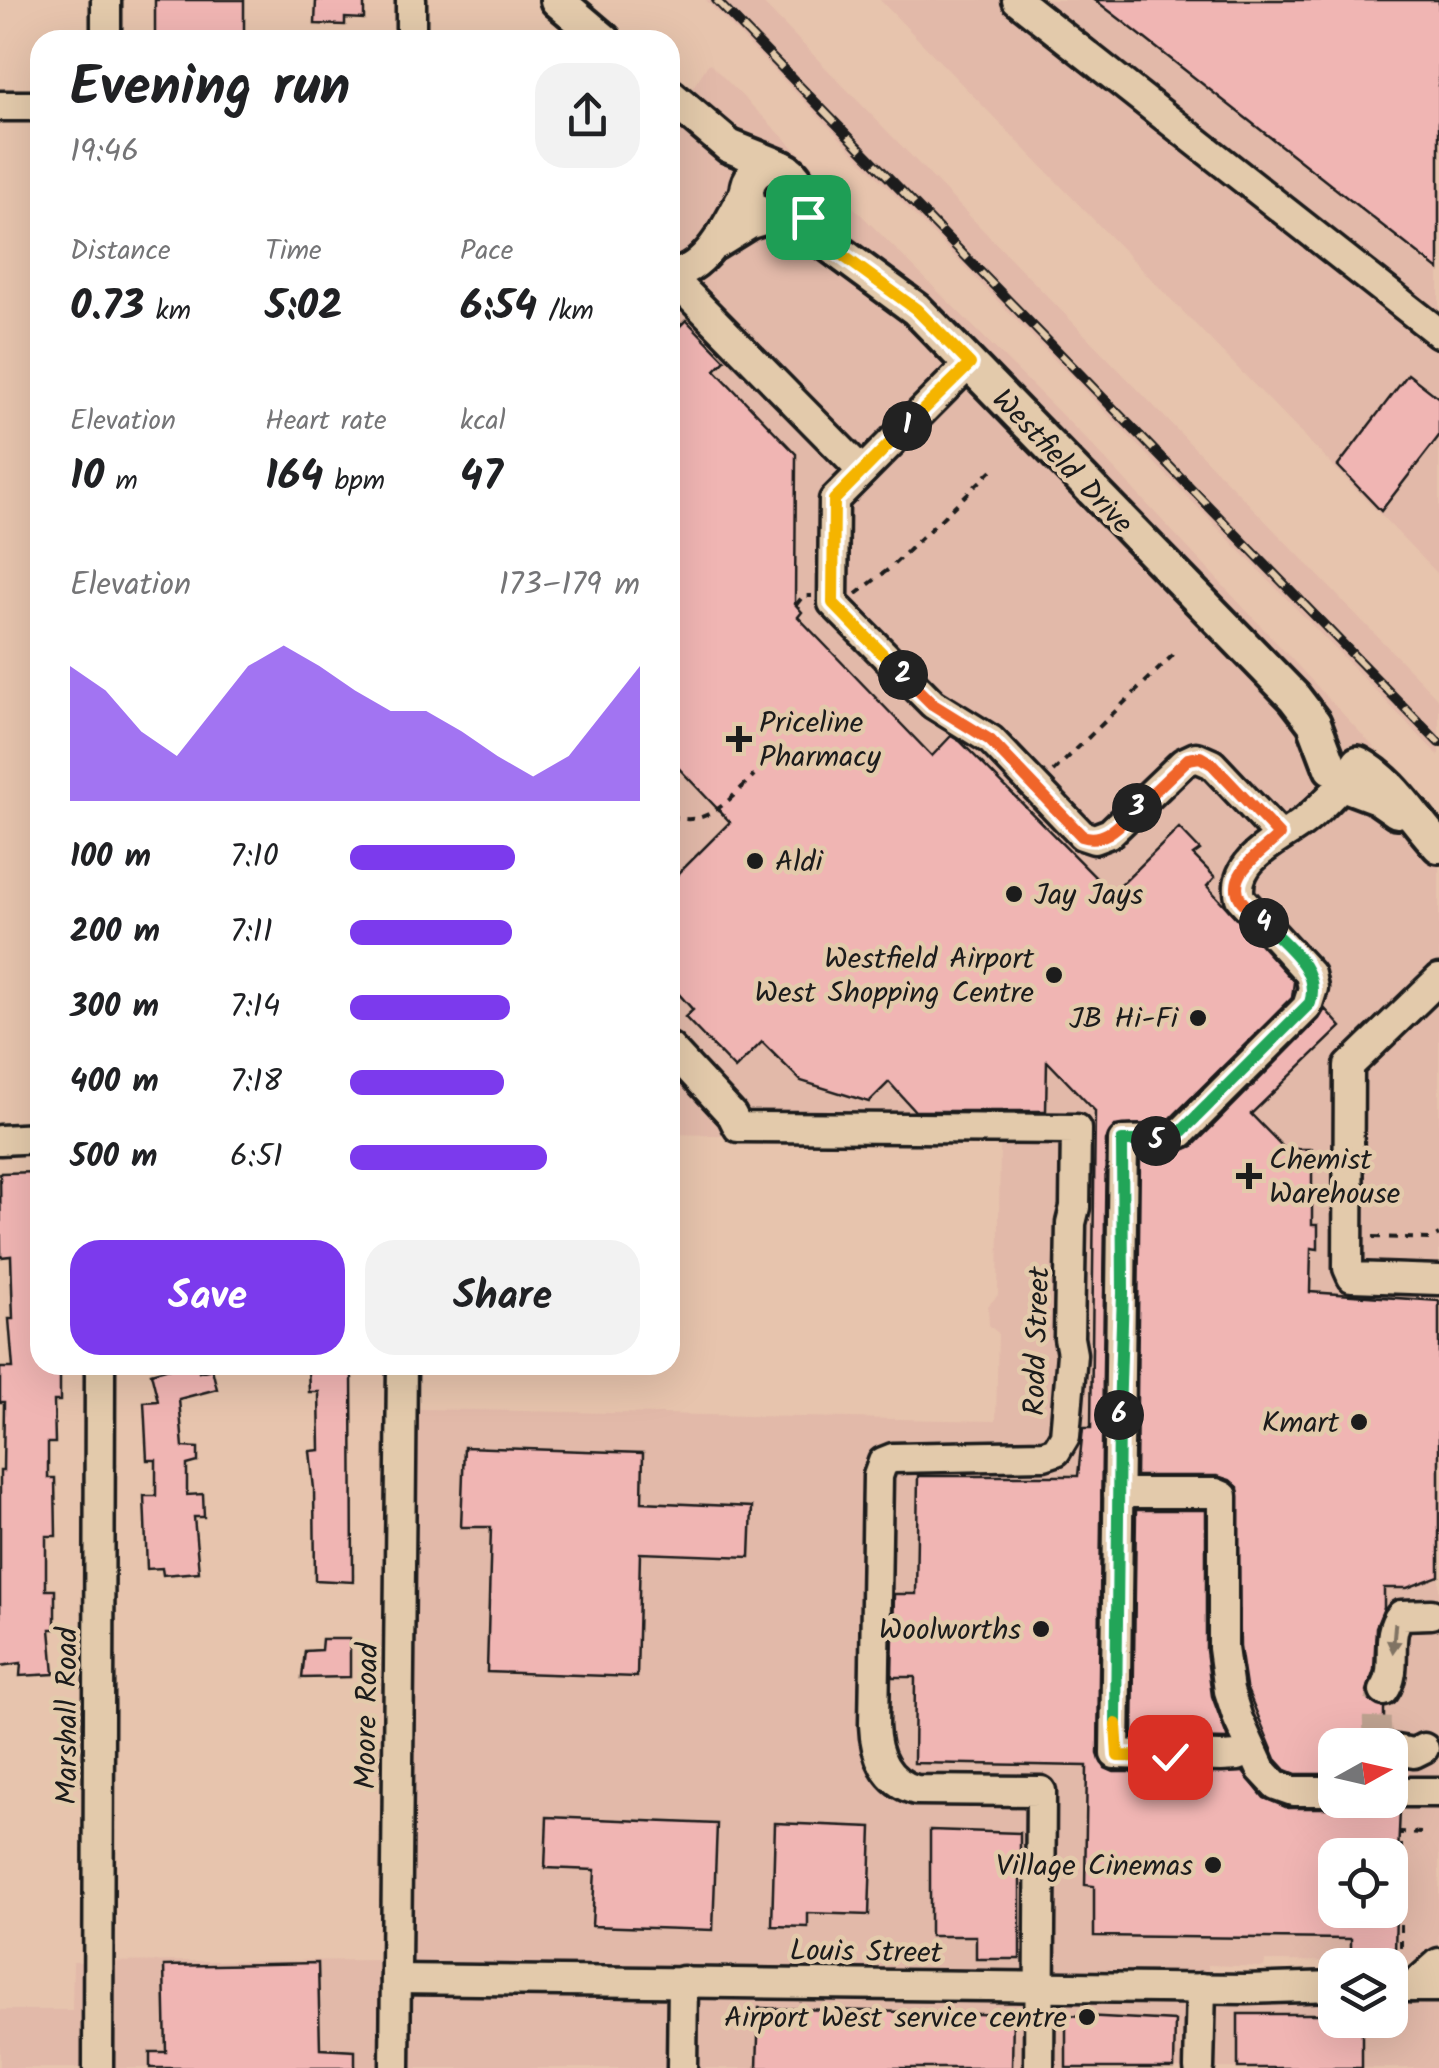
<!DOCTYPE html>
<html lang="en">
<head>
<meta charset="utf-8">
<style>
	body { margin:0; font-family:Kalam,sans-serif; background:#f2f2f2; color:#202124; height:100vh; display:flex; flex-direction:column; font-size:38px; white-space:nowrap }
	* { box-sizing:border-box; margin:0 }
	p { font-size:32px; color:#757577 }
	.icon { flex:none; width:55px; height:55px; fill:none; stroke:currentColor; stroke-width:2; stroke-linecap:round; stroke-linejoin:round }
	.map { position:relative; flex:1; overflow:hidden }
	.details { position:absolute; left:30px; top:30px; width:650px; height:1345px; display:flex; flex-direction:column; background:#fff; border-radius:30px; box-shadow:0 10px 40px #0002 }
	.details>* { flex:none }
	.needle { width:65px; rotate:82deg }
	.tools { position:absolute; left:1318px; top:1728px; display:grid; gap:20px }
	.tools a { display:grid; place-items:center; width:90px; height:90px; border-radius:20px; background:#fff; box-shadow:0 10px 40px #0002; font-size:50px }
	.pin { position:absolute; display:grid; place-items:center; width:85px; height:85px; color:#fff; margin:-42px; border-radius:20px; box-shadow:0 5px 15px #0006 }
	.km { position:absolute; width:50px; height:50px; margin:-25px; border-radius:50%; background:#222; color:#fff; font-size:28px; line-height:50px; text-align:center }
	.round { display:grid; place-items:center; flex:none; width:105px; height:105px; border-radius:30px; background:#f2f2f2 }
	.summary { display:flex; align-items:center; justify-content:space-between; height:170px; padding:0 40px }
	h1 { font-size:55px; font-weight:700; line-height:75px }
	.figures { display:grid; grid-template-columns:repeat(3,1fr); gap:15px; height:170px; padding:10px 40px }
	.figures div { display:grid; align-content:center }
	.figures b { font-size:42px; font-weight:700 }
	.figures small { font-size:28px; font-weight:400 }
	.figures p { font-size:28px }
	.chart { height:280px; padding:20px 40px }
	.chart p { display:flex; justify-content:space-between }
	.chart svg { width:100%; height:180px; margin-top:10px; fill:#7c3aed; opacity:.7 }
	.cta { display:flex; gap:20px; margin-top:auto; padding:20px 40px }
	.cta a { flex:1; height:115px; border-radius:30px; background:#7c3aed; color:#fff; font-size:40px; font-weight:700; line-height:115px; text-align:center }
	.cta a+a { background:#f2f2f2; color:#202124 }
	ul { padding:0 40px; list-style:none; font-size:32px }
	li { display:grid; grid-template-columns:160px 120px 1fr; align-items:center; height:75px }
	li i { height:25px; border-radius:12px; background:#7c3aed }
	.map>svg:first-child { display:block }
	.built { fill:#e2b9a9; fill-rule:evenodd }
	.building { fill:#f0b5b3; stroke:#1c1c1c; stroke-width:2.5 }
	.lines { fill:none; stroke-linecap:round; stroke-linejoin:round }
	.minor-tunnel { stroke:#bea290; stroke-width:28; stroke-dasharray:28 14; stroke-linecap:butt }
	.minor-casing { stroke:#1c1c1c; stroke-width:35 }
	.major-casing { stroke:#1c1c1c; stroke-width:40 }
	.path { stroke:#1c1c1c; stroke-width:4; stroke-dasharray:8 8; stroke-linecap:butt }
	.minor { stroke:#e3caab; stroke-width:28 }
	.major { stroke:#e3caab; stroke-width:32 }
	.rail-casing { stroke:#1c1c1c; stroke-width:10 }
	.rail { stroke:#e3caab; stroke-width:6; stroke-dasharray:19; stroke-linecap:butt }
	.oneway { fill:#807364 }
	.split-1-casing { stroke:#fff; stroke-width:20 }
	.split-2-casing { stroke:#fff; stroke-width:20 }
	.split-3-casing { stroke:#fff; stroke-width:20 }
	.split-4-casing { stroke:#fff; stroke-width:20 }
	.split-5-casing { stroke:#fff; stroke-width:20 }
	.split-6-casing { stroke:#fff; stroke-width:20 }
	.split-7-casing { stroke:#fff; stroke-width:20 }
	.split-8-casing { stroke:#fff; stroke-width:20 }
	.split-1 { stroke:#f5b400; stroke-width:12 }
	.split-2 { stroke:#f5b400; stroke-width:12 }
	.split-3 { stroke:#f0652b; stroke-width:12 }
	.split-4 { stroke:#f0652b; stroke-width:12 }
	.split-5 { stroke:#22a559; stroke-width:12 }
	.split-6 { stroke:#22a559; stroke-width:12 }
	.split-7 { stroke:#22a559; stroke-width:12 }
	.split-8 { stroke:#f5b400; stroke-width:12 }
	.poi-dot { fill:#1c1c1c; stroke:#e3caab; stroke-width:4 }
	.labels { text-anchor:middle; stroke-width:9; stroke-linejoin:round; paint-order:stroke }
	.street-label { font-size:30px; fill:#1c1c1c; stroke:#e3caab }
	.poi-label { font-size:30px; fill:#1c1c1c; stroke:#e3caab; text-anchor:end }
</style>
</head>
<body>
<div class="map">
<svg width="1439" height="2068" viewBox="0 0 1439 2068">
	<rect width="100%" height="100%" fill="#e7c4ad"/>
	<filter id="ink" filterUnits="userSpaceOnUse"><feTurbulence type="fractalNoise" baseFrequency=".01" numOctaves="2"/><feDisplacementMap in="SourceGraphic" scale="20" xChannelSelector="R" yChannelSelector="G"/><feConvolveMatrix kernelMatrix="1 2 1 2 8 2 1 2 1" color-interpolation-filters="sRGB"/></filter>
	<g filter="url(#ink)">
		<g class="built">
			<path d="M 706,0 L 760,0 L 1439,700 L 1439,756 Z"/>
			<path d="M 880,0 L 1439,0 L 1439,575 Z"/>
			<path d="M 709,63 L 1090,443 L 1439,817 L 1439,1951 L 1411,1962 L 1265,1961 L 1264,1967 L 1208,1965 L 1208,1998 L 1335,2003 L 1335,2020 L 1390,2020 L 1390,2005 L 1439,2004 L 1439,2068 L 0,2068 L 0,2010 L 72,2010 L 73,1962 L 396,1960 L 402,1405 L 422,1409 L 996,1421 L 998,1333 L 989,1325 L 988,1306 L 998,1295 L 1000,1142 L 670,1134 L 670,122 ZM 1335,1745 L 1390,1745 L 1390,1800 L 1335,1800 ZM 1335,1855 L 1390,1855 L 1390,1910 L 1335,1910 Z"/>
		</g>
		<g class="building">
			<rect x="155" y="0" width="89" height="40"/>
			<path d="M 316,0 L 364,0 L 364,19 L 345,18 L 345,25 L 315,24 Z"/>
			<path d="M 1095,0 L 1439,0 L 1439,270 L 1125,23 Z"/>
			<path d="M 686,320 L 725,360 L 715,370 L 796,454 L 795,604 L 802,612 L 798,617 L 932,756 L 951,736 L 961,742 L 1112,894 L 1179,828 L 1200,850 L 1193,855 L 1215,877 L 1207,886 L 1294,982 L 1292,998 L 1171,1118 L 1162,1123 L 1115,1126 L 1106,1140 L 1098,1754 L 1105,1768 L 1114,1772 L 1243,1772 L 1264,1798 L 1288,1808 L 1335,1808 L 1350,1800 L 1375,1800 L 1382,1808 L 1400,1810 L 1398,1855 L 1335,1855 L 1335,1910 L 1396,1910 L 1395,1954 L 1351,1954 L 1351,1939 L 1094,1936 L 1094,1886 L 1085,1885 L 1087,1766 L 914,1763 L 915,1677 L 892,1677 L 894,1594 L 916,1594 L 918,1476 L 1078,1476 L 1083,1428 L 1091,1428 L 1095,1111 L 1047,1061 L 1046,1111 L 915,1111 L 889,1082 L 869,1102 L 801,1081 L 762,1042 L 735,1069 L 685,1017 L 693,1010 L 670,984 L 670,882 L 730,822 L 670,759 L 670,336 Z"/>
			<path d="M 1408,374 L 1439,398 L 1439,436 L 1381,511 L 1338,466 Z"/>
			<path d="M 1325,1009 L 1341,1027 L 1251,1114 L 1285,1149 L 1312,1149 L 1312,1225 L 1318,1225 L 1318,1249 L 1311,1248 L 1310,1292 L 1439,1301 L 1439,1576 L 1407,1588 L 1384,1588 L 1384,1608 L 1376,1627 L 1374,1670 L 1367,1691 L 1370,1701 L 1384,1708 L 1384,1733 L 1373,1745 L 1335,1745 L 1335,1774 L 1296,1774 L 1286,1770 L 1276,1759 L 1246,1687 L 1240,1647 L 1238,1487 L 1230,1480 L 1217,1476 L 1136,1476 L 1140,1158 L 1167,1157 L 1193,1146 L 1319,1019 Z"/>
			<path d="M 40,1172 L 40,1365 L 46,1365 L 46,1371 L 60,1371 L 60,1401 L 54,1401 L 55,1443 L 48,1443 L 48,1478 L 55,1478 L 56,1536 L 46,1536 L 46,1590 L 55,1590 L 55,1629 L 50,1629 L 54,1674 L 20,1676 L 21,1663 L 0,1666 L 0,1471 L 3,1471 L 4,1402 L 0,1402 L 0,1368 L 13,1368 L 9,1319 L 13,1319 L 11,1256 L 1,1257 L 0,1173 Z"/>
			<path d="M 180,1365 L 197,1365 L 199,1372 L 212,1369 L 217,1389 L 179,1399 L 183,1447 L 198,1448 L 198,1462 L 187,1465 L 187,1495 L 203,1494 L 204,1517 L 194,1517 L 199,1572 L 163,1575 L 162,1568 L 147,1569 L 144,1496 L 156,1496 L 156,1460 L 147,1460 L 144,1402 L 158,1401 L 151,1373 Z"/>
			<path d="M 308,1365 L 352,1365 L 353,1582 L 315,1580 L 314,1489 L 310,1451 L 320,1450 L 319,1392 L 309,1392 Z"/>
			<path d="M 464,1447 L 643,1453 L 642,1502 L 752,1507 L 750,1557 L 640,1553 L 637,1677 L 487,1672 L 491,1527 L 461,1527 Z"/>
			<path d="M 1136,1510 L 1206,1510 L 1206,1650 L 1212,1696 L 1228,1739 L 1133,1737 Z"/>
			<path d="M 322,1639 L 350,1639 L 350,1677 L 302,1678 L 305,1651 L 321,1650 Z"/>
			<path d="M 547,1817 L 717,1824 L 713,1930 L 592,1926 L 595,1870 L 545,1868 Z"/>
			<path d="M 775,1823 L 872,1827 L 869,1915 L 808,1913 L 808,1927 L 772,1926 Z"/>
			<path d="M 930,1830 L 1020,1833 L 1020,1959 L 976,1959 L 976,1936 L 930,1936 Z"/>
			<path d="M 318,1963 L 320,2049 L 355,2051 L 355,2068 L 150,2068 L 150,2052 L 166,2052 L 164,1966 Z"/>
			<path d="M 759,2008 L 1013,2015 L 1012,2068 L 757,2068 Z"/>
			<path d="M 1238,2014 L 1335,2014 L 1335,2020 L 1362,2020 L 1362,2068 L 1238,2068 Z"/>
			<path d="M 1066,2015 L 1175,2021 L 1174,2068 L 1066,2068 Z"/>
		</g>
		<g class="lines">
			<path class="minor-tunnel" d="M 1383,1744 C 1374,1732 1375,1704 1384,1691"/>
			<g class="minor-casing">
				<g id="minor">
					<path d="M 411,0 L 411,40"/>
					<path d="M 1017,0 L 1439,333"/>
					<path d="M 106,40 L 106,0"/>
					<path d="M 0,106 L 40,106"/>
					<path d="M 716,245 L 750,224 L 770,218"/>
					<path d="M 670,274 C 707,272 731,218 746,189"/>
					<path d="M 670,276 L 862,471"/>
					<path d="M 969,364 L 834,500 L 833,603 L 933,704 L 991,740 L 1082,835 L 1094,839 L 1110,833 L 1183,763 L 1196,757 L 1212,764 L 1279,835"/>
					<path d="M 1439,979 L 1349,1066 L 1348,1268 L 1352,1277 L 1439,1280"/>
					<path d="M 670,1048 L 732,1115 L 738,1127 L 1076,1129 L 1075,1207 L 1071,1223 L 1069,1338 L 1072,1354 L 1065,1436 L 1056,1451 L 1044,1455 L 893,1458 L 883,1462 L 878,1476 L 874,1725 C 875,1755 886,1782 916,1790 L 1041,1791 L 1039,2068"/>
					<path d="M 0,1140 L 40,1138"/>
					<path d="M 1118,1493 L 1216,1493 L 1223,1496 L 1223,1648 L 1229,1691 L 1238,1719 L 1261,1769 L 1276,1785 L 1293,1791 L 1335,1791"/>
					<path d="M 1384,1691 C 1400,1668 1383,1635 1401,1615 L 1431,1614"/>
					<path d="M 1390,1749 L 1414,1753 L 1424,1748"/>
					<path d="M 1250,1750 L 1238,1756 L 1221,1757 L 1115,1754 L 1123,1141 L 1166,1140 L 1181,1133 L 1307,1007 L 1313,988 L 1310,974 L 1240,898 C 1231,860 1278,841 1302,823 C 1317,812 1330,797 1343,784"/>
					<path d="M 1390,1792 L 1439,1792"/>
					<path d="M 396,1979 L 1246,1989 L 1335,1986"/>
					<path d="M 1390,1987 L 1439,1987"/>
					<path d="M 1412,1987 L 1439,1963"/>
					<path d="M 98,2068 L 100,1365"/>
					<path d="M 395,2068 L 402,1365"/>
					<path d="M 682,2068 L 683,1981"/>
					<path d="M 1199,2068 L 1201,1988"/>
				</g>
			</g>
			<g class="major-casing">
				<g id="major">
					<path d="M 557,0 L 604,40"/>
					<path d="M 670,96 L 729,146 L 779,166"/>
					<circle cx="773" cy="192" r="26"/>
					<path d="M 778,218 L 821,239 L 916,309 L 1294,697 L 1314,723 L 1331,768"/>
					<path d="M 1358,763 C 1394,783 1412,817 1439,846"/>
					<path d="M 1345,785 L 1377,797 L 1397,811"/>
				</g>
			</g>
			<g class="path">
				<path d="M 856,594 L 889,569 L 992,470"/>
				<path d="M 796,605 L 803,596 L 812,596"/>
				<path d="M 1053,772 L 1173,655"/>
				<path d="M 670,815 C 705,831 732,797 754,775"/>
				<path d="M 1373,1237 L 1432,1239 L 1439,1235"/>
				<path d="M 1401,1964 L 1401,1832 L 1423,1833 L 1427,1836"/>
			</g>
			<use href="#minor" class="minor"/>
			<use href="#major" class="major"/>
			<g class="rail-casing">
				<path id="rail" d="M 716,0 L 1439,743"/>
			</g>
			<use href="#rail" class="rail"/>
		</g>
		<defs><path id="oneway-solid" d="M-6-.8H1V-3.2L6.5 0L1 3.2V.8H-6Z" transform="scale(2.5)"/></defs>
		<use class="oneway" href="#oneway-solid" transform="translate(1394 1638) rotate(95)"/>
	</g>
	<g class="lines" filter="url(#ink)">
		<g class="split-1-casing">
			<path id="split-1" d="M 808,217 L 820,239 L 916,309 L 970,364 L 907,426"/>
		</g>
		<g class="split-2-casing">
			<path id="split-2" d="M 903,675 L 833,603 L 834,500 L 907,426"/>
		</g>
		<g class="split-3-casing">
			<path id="split-3" d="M 903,675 L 932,704 L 990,740 L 1082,836 C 1106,844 1121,823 1137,808"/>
		</g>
		<g class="split-4-casing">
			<path id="split-4" d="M 1137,808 L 1188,759 L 1200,757 L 1212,764 L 1279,835 C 1265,850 1224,874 1241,900 C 1247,908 1257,916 1264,923"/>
		</g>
		<g class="split-5-casing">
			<path id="split-5" d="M 1156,1141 L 1181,1132 L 1310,1003 C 1321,969 1285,945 1264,923"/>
		</g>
		<g class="split-6-casing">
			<path id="split-6" d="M 1119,1415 L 1123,1293 L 1122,1141 L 1156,1141"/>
		</g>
		<g class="split-7-casing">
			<path id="split-7" d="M 1116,1724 L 1119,1415"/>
		</g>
		<g class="split-8-casing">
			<path id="split-8" d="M 1116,1724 L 1118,1756 L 1170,1757"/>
		</g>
		<use href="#split-1" class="split-1"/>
		<use href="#split-2" class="split-2"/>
		<use href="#split-3" class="split-3"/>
		<use href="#split-4" class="split-4"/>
		<use href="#split-5" class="split-5"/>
		<use href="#split-6" class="split-6"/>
		<use href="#split-7" class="split-7"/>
		<use href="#split-8" class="split-8"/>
	</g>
	<g class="poi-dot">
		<path d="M734 724h10v10h10v10h-10v10h-10v-10h-10v-10h10z"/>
		<circle cx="755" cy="861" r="10"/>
		<circle cx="1014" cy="894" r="10"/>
		<circle cx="1054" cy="975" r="10"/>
		<circle cx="1198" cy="1018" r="10"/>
		<path d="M1244 1161h10v10h10v10h-10v10h-10v-10h-10v-10h10z"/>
		<circle cx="1359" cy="1422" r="10"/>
		<circle cx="1041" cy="1629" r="10"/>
		<circle cx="1213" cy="1865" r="10"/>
		<circle cx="1087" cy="2017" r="10"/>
	</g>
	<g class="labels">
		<g class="street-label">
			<text transform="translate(1063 461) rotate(46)" y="10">Westfield Drive</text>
			<text transform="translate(1036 1341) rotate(-88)" y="10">Rodd Street</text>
			<text transform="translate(66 1716) rotate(-90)" y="10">Marshall Road</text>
			<text transform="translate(366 1716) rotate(-89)" y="10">Moore Road</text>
			<text transform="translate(866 1951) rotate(1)" y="10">Louis Street</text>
		</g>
		<g class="poi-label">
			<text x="759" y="732" text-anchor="start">Priceline<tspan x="759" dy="34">Pharmacy</tspan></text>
			<text x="775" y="871" text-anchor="start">Aldi</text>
			<text x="1034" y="904" text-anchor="start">Jay Jays</text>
			<text x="1034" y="968">Westfield Airport<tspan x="1034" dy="34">West Shopping Centre</tspan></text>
			<text x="1178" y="1028">JB Hi-Fi</text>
			<text x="1269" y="1169" text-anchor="start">Chemist<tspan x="1269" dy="34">Warehouse</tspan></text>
			<text x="1339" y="1432">Kmart</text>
			<text x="1021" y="1639">Woolworths</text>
			<text x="1193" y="1875">Village Cinemas</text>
			<text x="1067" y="2027">Airport West service centre</text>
		</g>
	</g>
</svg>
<div class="tools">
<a><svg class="needle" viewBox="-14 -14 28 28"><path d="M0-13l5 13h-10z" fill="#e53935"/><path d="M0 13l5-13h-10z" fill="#757577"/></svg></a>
<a><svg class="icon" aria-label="locate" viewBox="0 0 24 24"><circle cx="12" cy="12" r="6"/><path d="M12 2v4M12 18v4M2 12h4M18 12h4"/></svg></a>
<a><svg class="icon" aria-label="layers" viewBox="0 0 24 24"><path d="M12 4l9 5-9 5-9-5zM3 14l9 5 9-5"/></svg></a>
</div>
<div class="pin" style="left:808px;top:217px;background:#1e9e55"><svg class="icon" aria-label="arrive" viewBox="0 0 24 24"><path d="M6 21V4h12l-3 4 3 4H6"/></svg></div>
<div class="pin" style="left:1170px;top:1757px;background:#d93025"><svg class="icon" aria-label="check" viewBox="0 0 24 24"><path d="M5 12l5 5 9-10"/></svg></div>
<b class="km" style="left:907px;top:426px">1</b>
<b class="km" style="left:903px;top:675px">2</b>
<b class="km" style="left:1137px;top:808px">3</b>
<b class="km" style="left:1264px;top:923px">4</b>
<b class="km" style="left:1156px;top:1141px">5</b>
<b class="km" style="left:1119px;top:1415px">6</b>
<section class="details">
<div class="summary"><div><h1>Evening run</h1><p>19:46</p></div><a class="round"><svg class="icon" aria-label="share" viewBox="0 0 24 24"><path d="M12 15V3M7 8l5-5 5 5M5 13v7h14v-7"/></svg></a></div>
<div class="figures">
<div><p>Distance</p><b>0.73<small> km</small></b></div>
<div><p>Time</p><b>5:02</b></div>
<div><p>Pace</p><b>6:54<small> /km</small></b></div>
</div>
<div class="figures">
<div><p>Elevation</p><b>10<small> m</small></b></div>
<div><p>Heart rate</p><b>164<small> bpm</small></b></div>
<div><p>kcal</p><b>47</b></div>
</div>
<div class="chart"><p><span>Elevation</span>173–179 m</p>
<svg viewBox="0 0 160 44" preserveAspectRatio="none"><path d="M0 44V11L10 17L20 27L30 33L40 22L50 11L60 6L70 11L80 17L90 22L100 22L110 27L120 33L130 38L140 33L150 22L160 11V44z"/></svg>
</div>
<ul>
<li><b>100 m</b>7:10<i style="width:57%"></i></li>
<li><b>200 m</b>7:11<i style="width:56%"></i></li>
<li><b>300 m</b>7:14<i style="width:55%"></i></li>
<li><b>400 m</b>7:18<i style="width:53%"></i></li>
<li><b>500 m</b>6:51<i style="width:68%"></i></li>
</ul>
<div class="cta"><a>Save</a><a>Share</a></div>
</section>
</div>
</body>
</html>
